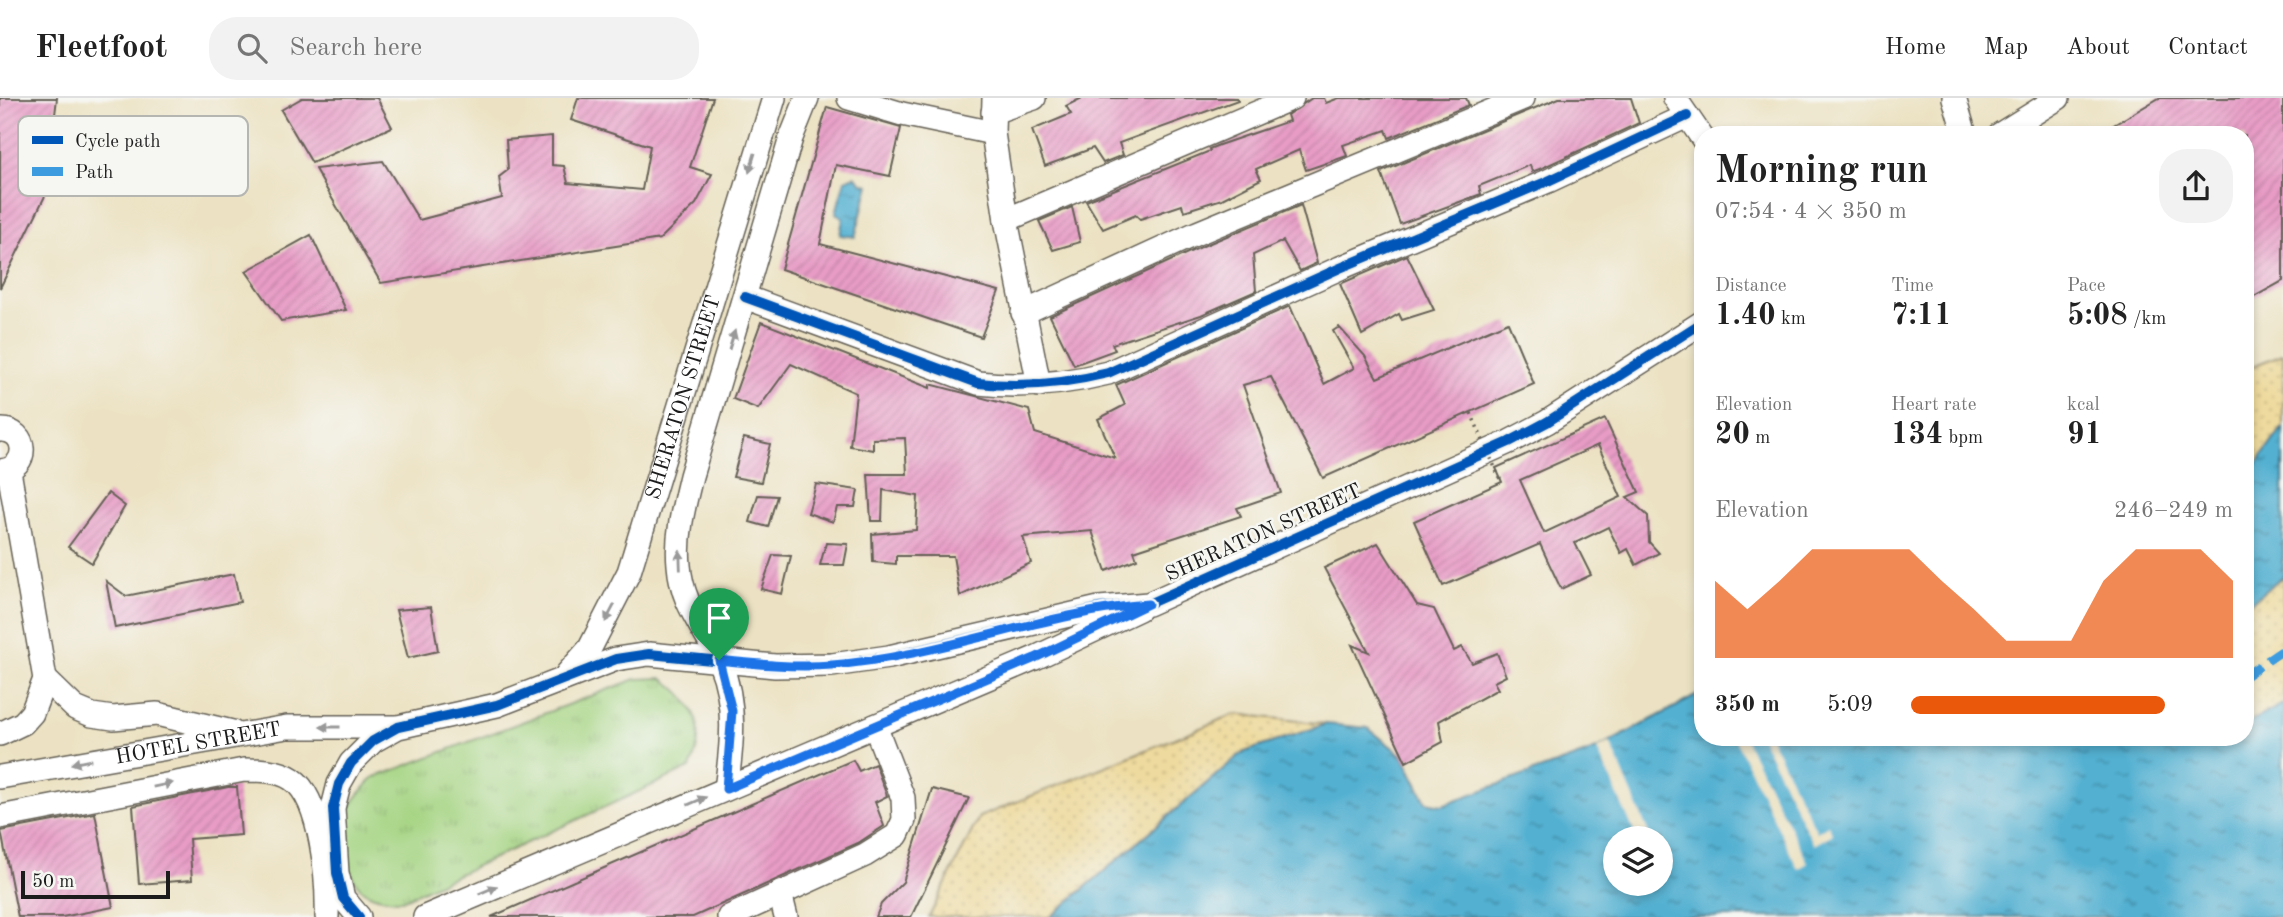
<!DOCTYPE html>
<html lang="en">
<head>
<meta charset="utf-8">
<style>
	body { margin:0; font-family:"Old Standard TT",serif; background:#f2f2f2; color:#222; height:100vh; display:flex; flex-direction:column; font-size:26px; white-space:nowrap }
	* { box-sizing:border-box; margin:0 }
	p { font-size:23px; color:#767676 }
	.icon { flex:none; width:38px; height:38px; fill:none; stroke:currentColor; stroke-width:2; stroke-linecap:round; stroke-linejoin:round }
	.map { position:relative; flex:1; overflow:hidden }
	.details { position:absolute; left:1694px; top:28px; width:560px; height:620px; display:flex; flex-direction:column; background:#fff; border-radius:28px; box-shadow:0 4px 10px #0003 }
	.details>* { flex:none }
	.buttons { position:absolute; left:1603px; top:728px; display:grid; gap:14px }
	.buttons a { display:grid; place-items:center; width:70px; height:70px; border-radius:50%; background:#fff; box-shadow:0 4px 10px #0003; font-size:35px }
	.scale { position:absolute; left:21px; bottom:18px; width:149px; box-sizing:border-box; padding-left:7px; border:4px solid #1c1c1c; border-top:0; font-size:19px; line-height:24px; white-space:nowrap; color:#1c1c1c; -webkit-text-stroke:5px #f6f6f2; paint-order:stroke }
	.pin { position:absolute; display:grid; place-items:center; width:60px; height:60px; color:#fff; margin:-72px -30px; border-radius:50% 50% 50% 0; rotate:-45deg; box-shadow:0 0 7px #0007 }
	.pin .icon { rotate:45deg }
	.round { display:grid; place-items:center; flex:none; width:74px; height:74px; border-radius:28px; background:#f2f2f2 }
	.headline { display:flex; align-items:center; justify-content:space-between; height:119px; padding:0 21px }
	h1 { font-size:38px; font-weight:700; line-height:52px }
	.figures { display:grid; grid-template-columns:repeat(3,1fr); gap:10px; height:119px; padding:7px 21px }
	.figures div { display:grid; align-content:center }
	.figures b { font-size:30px; font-weight:700 }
	.figures small { font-size:19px; font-weight:400 }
	.figures p { font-size:19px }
	.chart { height:196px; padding:14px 21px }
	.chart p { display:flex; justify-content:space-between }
	.chart svg { width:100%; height:126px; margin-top:7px; fill:#ea580c; opacity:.7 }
	ul { padding:0 21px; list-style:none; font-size:23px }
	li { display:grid; grid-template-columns:112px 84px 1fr; align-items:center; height:52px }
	li i { height:18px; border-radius:9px; background:#ea580c }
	header { display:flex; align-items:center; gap:42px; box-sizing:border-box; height:98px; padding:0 35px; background:#fff; border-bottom:2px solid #e0e0e0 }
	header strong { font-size:33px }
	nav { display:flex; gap:38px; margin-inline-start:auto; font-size:24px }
	.search { width:490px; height:63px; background:#f2f2f2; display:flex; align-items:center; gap:18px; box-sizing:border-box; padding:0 24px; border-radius:28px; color:#767676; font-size:26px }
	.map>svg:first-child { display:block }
	.sand { fill:url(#sand-dots); stroke:#857b5d; stroke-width:2 }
	.park { fill:url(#park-tufts); stroke:#60784f; stroke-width:2 }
	.water { fill:url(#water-ripples); stroke:#376676; stroke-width:2; fill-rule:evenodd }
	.pier { fill:#ece2c3 }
	.building { fill:url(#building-hatch); fill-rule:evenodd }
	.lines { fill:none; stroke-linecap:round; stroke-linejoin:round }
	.minor-casing { stroke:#656156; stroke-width:26 }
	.minor { stroke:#fff; stroke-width:23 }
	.path-bridge { stroke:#656156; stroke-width:3.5; stroke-dasharray:2 5; stroke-linecap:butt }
	.quiet { stroke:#3c9bdf; stroke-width:9; stroke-dasharray:18 9; stroke-linecap:butt }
	.cycleway-casing { stroke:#f6f6f2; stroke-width:15 }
	.cycleway { stroke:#0057b8; stroke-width:10 }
	.oneway { fill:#999 }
	.route-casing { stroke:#fff; stroke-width:14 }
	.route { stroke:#1a73e8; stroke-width:9 }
	.labels { text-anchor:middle; stroke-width:5; stroke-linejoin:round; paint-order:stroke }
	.street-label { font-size:21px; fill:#1c1c1c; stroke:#f6f6f2 }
	.key { fill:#f6f6f2; stroke:#b5b5b2; stroke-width:2 }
	.key-label { font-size:19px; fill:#1c1c1c }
</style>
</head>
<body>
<header>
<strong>Fleetfoot</strong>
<div class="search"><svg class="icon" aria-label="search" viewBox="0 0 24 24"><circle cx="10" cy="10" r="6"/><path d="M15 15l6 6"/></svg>Search here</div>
<nav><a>Home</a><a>Map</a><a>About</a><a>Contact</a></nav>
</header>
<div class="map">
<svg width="2283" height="819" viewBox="0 0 2283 819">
	<defs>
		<pattern id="sand-dots" width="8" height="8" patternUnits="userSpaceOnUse" patternTransform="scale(1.75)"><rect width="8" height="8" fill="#eeda9e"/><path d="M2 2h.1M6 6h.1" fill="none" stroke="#ccba88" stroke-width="1.8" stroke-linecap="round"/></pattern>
		<pattern id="park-tufts" width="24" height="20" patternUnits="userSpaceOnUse" patternTransform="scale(1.75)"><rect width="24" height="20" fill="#a5d482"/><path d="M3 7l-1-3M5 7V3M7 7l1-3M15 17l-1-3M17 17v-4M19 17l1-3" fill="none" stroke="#8db570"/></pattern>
		<pattern id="water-ripples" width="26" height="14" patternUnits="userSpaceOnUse" patternTransform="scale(1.75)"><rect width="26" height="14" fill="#52b0d1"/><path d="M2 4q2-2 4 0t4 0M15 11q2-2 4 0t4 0" fill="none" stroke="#438ea9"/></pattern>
		<pattern id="building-hatch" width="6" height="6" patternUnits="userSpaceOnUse" patternTransform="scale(1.75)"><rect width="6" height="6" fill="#e89cc6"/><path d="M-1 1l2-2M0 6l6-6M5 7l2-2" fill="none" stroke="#c686aa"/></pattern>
	</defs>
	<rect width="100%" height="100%" fill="#f6f6f2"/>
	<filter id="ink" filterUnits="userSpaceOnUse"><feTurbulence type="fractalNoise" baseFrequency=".0143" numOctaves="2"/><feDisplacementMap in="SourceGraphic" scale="14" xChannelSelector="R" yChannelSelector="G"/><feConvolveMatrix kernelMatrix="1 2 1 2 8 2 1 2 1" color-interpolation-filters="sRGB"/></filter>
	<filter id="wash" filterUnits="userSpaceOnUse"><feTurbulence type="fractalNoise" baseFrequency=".00686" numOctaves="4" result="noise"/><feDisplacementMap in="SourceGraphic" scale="28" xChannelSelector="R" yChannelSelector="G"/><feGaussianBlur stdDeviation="1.57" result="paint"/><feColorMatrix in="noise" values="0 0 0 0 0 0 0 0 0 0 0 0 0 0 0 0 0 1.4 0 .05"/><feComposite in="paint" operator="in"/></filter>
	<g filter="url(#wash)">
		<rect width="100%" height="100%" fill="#ece2c3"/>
		<g class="sand">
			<path d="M 2283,256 L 2283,329 L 2245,382 L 2245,271 Z"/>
			<path d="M 2283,478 L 2283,606 L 2245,626 L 2245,509 Z"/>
			<path d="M 1235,616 L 1326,626 L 1242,655 L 1050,819 L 929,819 L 979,719 Z"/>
		</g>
		<path class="park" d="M 662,580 C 697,605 708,630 690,670 L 402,802 C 362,801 350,789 346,750 C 344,738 343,723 349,711 C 354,700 365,690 373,680 L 636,581 Z"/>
		<g class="water">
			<path d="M 855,78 L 862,85 L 869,87 L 855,139 L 840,137 L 843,121 L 836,115 L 845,82 Z"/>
			<path d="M 2283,329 L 2283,478 L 2245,509 L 2245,382 Z"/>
			<path d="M 1703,594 L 1703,639 L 2245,639 L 2245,626 L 2283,606 L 2283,819 L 1051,819 L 1242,655 L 1326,626 L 1368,630 L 1403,658 L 1426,704 L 1442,707 L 1597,651 ZM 1615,740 L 1661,740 L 1661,786 L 1615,786 Z"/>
		</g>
		<g class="pier">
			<path d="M 1734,639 L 1744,639 L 1808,765 L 1798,771 Z"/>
			<path d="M 1761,639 L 1770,639 L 1817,734 L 1828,727 L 1833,736 L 1814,747 Z"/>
			<path d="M 1610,644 L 1651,740 L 1637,740 L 1597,651 Z"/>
		</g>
		<g id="blocks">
			<g class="building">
				<path d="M 0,0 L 57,0 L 45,98 L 0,190 Z"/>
				<path d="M 302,0 L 377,0 L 392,29 L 312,65 L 281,12 Z"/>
				<path d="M 578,0 L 713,0 L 690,69 L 712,76 L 696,106 L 660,141 L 381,185 L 315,71 L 383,63 L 419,122 L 502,100 L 499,79 L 508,72 L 506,42 L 552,38 L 552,67 L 564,68 L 568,85 L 642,92 L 650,48 L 571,22 Z"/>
				<path d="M 1082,0 L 1237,0 L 1238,2 L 1119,45 L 1123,57 L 1103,65 L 1093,50 L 1045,68 L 1032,32 L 1071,16 L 1066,8 Z"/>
				<path d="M 1312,0 L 1324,0 L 1326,5 L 1339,0 L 1466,0 L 1469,7 L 1389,40 L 1386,32 L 1343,47 L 1347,58 L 1306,72 L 1299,52 L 1256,71 L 1261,81 L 1222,101 L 1184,113 L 1182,107 L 1140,121 L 1136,117 L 1103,131 L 1086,103 L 1210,53 L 1209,51 L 1219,47 L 1289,23 L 1287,17 Z"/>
				<path d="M 1559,0 L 1631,0 L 1639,25 L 1542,70 L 1532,74 L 1530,67 L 1479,88 L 1481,96 L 1400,126 L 1381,74 Z"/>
				<path d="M 2159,0 L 2283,0 L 2283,183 L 2245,204 L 2245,37 L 2097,37 Z"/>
				<path d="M 827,9 L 901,30 L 890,78 L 836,67 L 820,146 L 999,193 L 981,239 L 781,171 Z"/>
				<path d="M 1301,107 L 1317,165 L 1300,173 L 1283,143 L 1253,157 L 1256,193 L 1201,217 L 1112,246 L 1115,252 L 1074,267 L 1050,218 L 1203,148 Z"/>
				<path d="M 1072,109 L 1080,144 L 1053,152 L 1039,123 Z"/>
				<path d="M 311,137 L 346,212 L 281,223 L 246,173 Z"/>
				<path d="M 1407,157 L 1434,212 L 1402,222 L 1399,216 L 1362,237 L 1340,186 Z"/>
				<path d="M 1290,208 L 1324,286 L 1354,270 L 1333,233 L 1339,229 L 1365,258 L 1377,280 L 1508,224 L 1534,286 L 1323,380 L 1271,279 L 1243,287 L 1281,395 L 1237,410 L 1241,418 L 1134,453 L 1137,461 L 1106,473 L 1092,433 L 1023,439 L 1031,465 L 960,498 L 953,458 L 896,458 L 896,466 L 873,464 L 872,436 L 916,432 L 918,398 L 883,392 L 882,423 L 871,423 L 868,376 L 907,376 L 905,340 L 873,341 L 873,352 L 850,348 L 856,295 L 791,266 L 758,311 L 733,301 L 761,224 L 930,290 L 930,286 L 1029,312 L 1035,335 L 1115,360 L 1098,321 L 1125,307 L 1116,287 Z"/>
				<path d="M 1605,321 L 1639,394 L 1627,399 L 1648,418 L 1649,444 L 1659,455 L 1636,467 L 1628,451 L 1621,455 L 1608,429 L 1575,445 L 1591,477 L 1561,491 L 1540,446 L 1443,488 L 1414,423 L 1502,384 L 1496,370 ZM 1598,347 L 1621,399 L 1544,435 L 1520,382 Z"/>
				<path d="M 744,340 L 770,346 L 761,384 L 733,379 Z"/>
				<path d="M 816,386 L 858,392 L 855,409 L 837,409 L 833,424 L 808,415 Z"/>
				<path d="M 108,395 L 125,408 L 92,465 L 68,449 Z"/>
				<path d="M 758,397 L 777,398 L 768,429 L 750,424 Z"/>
				<path d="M 826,445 L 848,446 L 844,467 L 820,467 Z"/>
				<path d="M 1378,445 L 1417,507 L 1434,511 L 1454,553 L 1462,549 L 1472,565 L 1497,555 L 1506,578 L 1494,584 L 1498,591 L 1439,623 L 1443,644 L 1406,664 L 1352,547 L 1369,554 L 1324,470 Z"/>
				<path d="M 773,457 L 791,458 L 782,496 L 761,491 Z"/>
				<path d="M 234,476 L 240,504 L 115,530 L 106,483 L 126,498 Z"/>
				<path d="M 431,509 L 438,553 L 408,560 L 396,512 Z"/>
				<path d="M 853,662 L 859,673 L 875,666 L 887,698 L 875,704 L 884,728 L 858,745 L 693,819 L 491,819 Z"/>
				<path d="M 228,689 L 237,689 L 241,737 L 189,741 L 192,782 L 139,786 L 133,708 Z"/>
				<path d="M 932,691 L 969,700 L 911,819 L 876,819 L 881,806 L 903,784 Z"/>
				<path d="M 95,715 L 113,809 L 62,819 L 18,819 L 1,733 Z"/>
			</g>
		</g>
	</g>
	<g filter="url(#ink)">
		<use href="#blocks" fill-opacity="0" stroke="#656156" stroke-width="2"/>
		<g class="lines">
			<g class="minor-casing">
				<g id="minor">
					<path d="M 849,0 L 902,16 L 993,35"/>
					<path d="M 994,0 L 993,35 L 1006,122 L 1039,287"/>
					<path d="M 1675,0 L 1703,41"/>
					<path d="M 1954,0 L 1965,37"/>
					<path d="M 993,14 L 1034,0"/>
					<path d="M 1999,37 L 2058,0"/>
					<path d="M 1006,122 L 1292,0"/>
					<path d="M 745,199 L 978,285 C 1023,290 1064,286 1108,275 L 1340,170 L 1548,83 L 1687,18"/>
					<path d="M 1023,215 L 1197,135 L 1523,0"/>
					<path d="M 0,332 C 28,330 31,371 0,373"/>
					<path id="s1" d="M 567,576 L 590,550 L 629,474 L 774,0"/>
					<path d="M 45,581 L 75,610 L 92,617 L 113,620 L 157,616 L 232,634"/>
					<path d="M 0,636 L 23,625 L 32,615 L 45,581 L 9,373"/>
					<path id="s2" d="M 0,679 L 287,629 L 395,629"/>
					<path d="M 726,691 C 732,648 737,606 720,565 C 706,530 682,509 679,467 C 676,437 684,407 691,378 L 791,40 L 807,0"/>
					<path d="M 0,719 L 244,672 C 259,672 279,672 292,681 C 322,701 328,784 327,819"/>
					<path d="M 780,795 L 786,819"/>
					<path d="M 359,819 L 343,800 L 337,775 L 333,710 L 339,686 L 351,665 L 373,643 L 398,629 L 497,607 L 616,561 L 649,556 L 775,568 L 832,567 L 889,559 L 1099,510 L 1148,506 L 1509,344 L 1547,324 L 1703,224"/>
					<path d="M 425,819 L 1035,560 L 1139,511"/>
					<path d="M 729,819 L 865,757 L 897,737 L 904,722 L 903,700 L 875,628"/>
				</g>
			</g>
			<use href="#minor" class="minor"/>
			<path class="path-bridge" d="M 1471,315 L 1500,381"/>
			<path class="quiet" d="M 2245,578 L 2283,552"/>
			<g class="cycleway-casing">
				<g id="cycleway">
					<path d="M 745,199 L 978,285 C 1023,290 1064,286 1108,275 L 1340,170 L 1548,83 L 1687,18"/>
					<path d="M 359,819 L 343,800 L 337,775 L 333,710 L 339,686 L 351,665 L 373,643 L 398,629 L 497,607 L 616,561 L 649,556 L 775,568 L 832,567 L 889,559 L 1099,510 L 1148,506 L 1509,344 L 1547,324 L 1703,224"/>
				</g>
			</g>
			<use href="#cycleway" class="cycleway"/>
		</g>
		<defs><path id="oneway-solid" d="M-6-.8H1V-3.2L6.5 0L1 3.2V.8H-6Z" transform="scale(1.75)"/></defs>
		<g class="oneway">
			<use href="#oneway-solid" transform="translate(752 65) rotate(107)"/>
			<use href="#oneway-solid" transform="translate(732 242) rotate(-73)"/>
			<use href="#oneway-solid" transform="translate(680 462) rotate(-92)"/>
			<use href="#oneway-solid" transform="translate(610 515) rotate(118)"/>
			<use href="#oneway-solid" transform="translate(330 629) rotate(180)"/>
			<use href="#oneway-solid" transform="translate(81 664) rotate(169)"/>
			<use href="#oneway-solid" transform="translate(163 687) rotate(-11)"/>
			<use href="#oneway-solid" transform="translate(697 703) rotate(-23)"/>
			<use href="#oneway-solid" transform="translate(488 792) rotate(-23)"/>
		</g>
	</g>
	<g class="lines" filter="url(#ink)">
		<g class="route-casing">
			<path id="route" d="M 1148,506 L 1035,560 L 726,691 L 732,613 L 719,562 C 756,566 794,570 832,567 C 939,559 1041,515 1148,506 Z"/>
		</g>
		<use href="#route" class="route"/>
	</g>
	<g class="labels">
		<g class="street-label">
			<text dy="7" stroke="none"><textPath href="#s1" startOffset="303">SHERATON STREET</textPath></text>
			<text transform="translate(1263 434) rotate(-24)" y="7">SHERATON STREET</text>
			<text dy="7" stroke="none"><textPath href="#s2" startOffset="201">HOTEL STREET</textPath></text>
		</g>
	</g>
	<rect x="18" y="18" width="230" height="80" rx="10" class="key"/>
	<rect x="32" y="38" width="31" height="8" fill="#0057b8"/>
	<rect x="32" y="69" width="31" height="9" fill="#3c9bdf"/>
	<g class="key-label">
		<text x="75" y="49">Cycle path</text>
		<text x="75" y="80">Path</text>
	</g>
</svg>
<div class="buttons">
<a><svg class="icon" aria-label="layers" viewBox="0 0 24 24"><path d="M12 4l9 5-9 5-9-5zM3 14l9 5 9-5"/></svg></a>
</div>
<div class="scale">50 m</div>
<div class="pin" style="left:719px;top:562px;background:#1e9e55"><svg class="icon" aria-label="arrive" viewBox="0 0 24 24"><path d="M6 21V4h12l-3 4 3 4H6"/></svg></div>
<section class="details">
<div class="headline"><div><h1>Morning run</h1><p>07:54 · 4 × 350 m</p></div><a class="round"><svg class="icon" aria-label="share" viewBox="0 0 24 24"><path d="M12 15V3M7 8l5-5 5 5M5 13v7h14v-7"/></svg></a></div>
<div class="figures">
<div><p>Distance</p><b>1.40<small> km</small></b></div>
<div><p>Time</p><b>7:11</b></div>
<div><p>Pace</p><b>5:08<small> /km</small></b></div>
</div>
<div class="figures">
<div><p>Elevation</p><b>20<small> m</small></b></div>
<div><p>Heart rate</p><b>134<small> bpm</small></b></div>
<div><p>kcal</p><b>91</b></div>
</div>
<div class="chart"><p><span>Elevation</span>246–249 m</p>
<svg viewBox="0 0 160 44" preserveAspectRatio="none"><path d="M0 44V17L10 27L20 17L30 6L40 6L50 6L60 6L70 17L80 27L90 38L100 38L110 38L120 17L130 6L140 6L150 6L160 17V44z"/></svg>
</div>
<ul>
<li><b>350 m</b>5:09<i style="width:79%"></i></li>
</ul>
</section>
</div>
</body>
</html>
